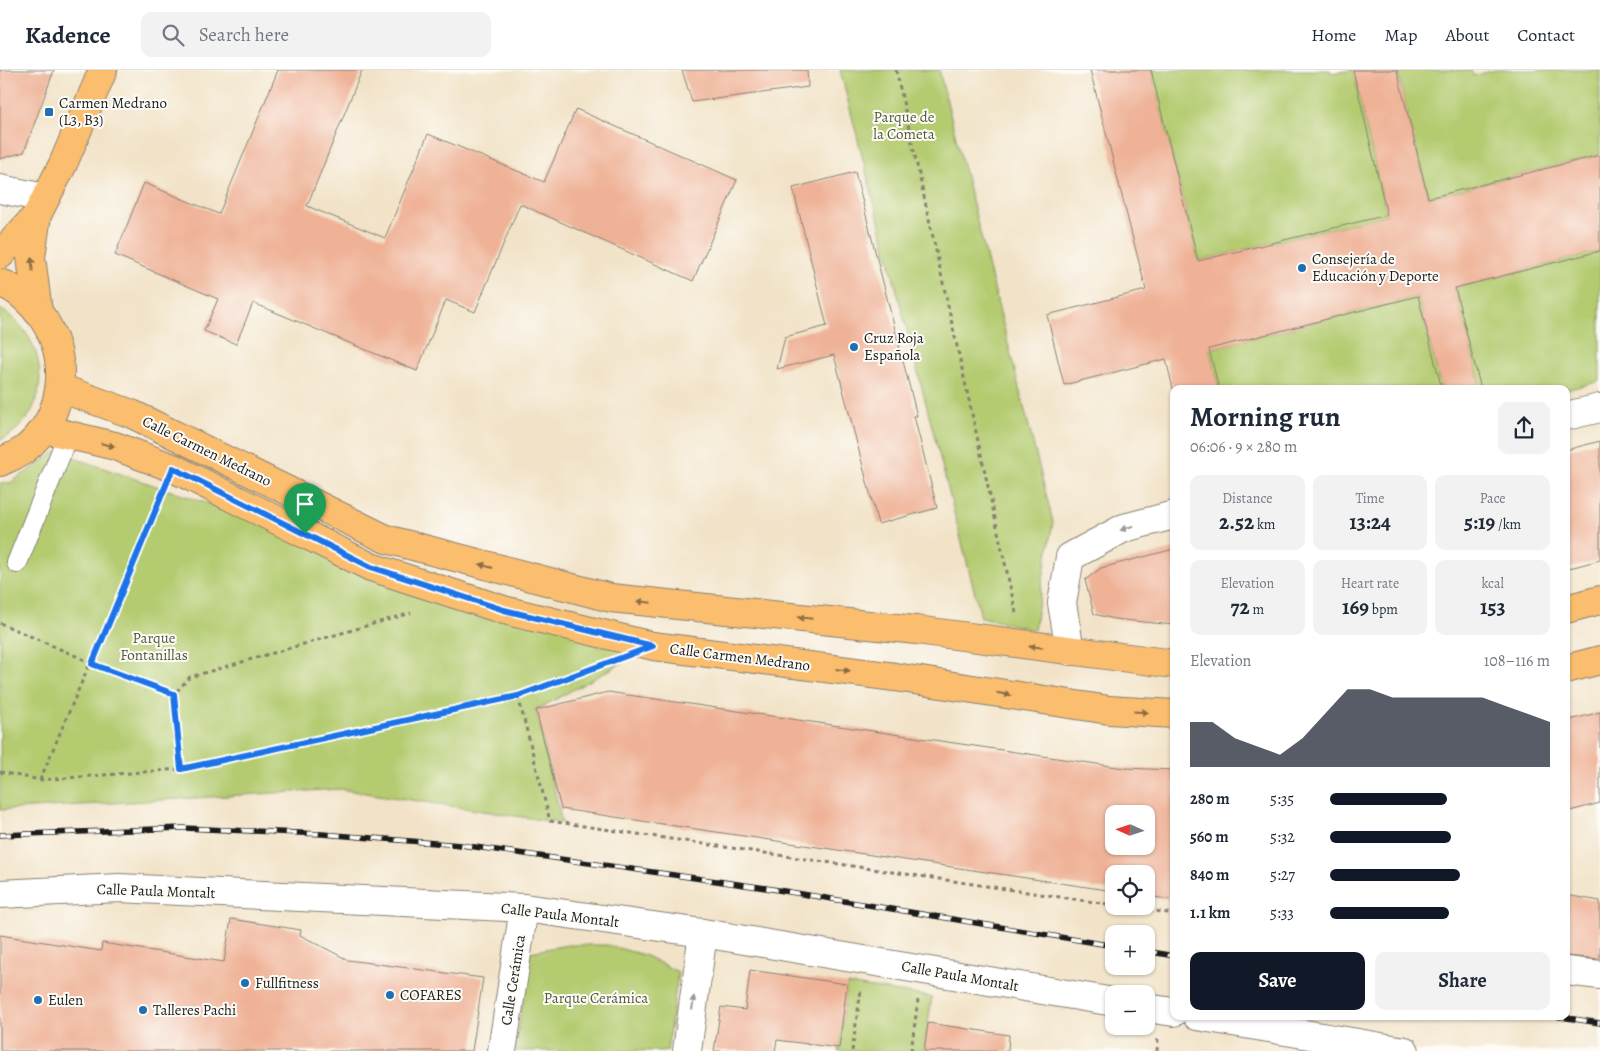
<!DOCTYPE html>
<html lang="en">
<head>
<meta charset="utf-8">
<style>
	body { margin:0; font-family:Alegreya,serif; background:#f2f2f3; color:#1f2937; height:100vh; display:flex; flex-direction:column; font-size:19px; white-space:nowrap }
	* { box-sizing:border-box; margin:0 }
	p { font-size:16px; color:#747a83 }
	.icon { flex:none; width:28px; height:28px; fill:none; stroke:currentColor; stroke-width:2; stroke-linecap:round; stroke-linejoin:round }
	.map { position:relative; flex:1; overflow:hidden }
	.side { position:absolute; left:1170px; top:315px; width:400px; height:635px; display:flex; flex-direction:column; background:#fff; border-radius:10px; box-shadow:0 1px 4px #0004 }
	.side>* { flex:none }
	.needle { width:32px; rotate:273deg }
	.fabs { position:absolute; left:1105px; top:735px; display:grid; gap:10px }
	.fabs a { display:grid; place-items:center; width:50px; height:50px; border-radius:10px; background:#fff; box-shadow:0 1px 4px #0004; font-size:25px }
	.pin { position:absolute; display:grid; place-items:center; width:42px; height:42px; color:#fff; margin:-51px -21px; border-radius:50% 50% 50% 0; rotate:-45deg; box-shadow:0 0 5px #0007 }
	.pin .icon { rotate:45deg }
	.round { display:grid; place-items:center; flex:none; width:52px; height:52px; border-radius:10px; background:#f2f2f3 }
	.overview { display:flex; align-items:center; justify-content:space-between; height:85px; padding:0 20px }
	h1 { font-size:28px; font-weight:700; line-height:38px }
	.metrics { display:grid; grid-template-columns:repeat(3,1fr); gap:8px; height:85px; padding:5px 20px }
	.metrics div { display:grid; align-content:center; border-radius:10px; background:#f2f2f3; text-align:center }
	.metrics b { font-size:21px; font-weight:700 }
	.metrics small { font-size:14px; font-weight:400 }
	.metrics p { font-size:14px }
	.chart { height:140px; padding:10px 20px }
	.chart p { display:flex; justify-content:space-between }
	.chart svg { width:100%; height:90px; margin-top:5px; fill:#111827; opacity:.7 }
	.cta { display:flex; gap:10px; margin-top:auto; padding:10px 20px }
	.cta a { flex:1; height:58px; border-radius:10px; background:#111827; color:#fff; font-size:20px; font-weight:700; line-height:58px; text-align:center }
	.cta a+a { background:#f2f2f3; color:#1f2937 }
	ul { padding:0 20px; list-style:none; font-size:16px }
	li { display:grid; grid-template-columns:80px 60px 1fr; align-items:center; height:38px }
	li i { height:12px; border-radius:6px; background:#111827 }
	header { display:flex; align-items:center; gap:30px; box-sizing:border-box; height:70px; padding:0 25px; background:#fff; border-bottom:1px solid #e0e1e3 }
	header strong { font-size:24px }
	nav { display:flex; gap:28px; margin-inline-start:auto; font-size:18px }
	.search { width:350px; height:45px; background:#f2f2f3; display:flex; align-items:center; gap:12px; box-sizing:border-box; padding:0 18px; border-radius:10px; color:#747a83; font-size:19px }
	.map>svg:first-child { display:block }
	.green { fill:#b4cb6f; stroke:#687446 }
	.building { fill:#efb297; fill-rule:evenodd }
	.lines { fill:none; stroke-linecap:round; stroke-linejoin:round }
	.lane-casing { stroke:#878072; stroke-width:22 }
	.street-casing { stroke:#878072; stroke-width:30 }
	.primary-casing { stroke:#878072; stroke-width:30 }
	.path { stroke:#878072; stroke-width:3; stroke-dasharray:4 4; stroke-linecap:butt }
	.lane { stroke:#fff; stroke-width:20 }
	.street { stroke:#fff; stroke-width:28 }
	.primary { stroke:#fbbd6e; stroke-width:28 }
	.rail-casing { stroke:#1c1c1c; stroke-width:5.5 }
	.rail { stroke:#fdfcf7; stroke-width:4; stroke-dasharray:11; stroke-linecap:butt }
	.oneway { fill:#8c6c45 }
	.oneway2 { fill:#999 }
	.route-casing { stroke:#fff; stroke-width:10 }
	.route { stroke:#1a73e8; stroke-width:6 }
	.poi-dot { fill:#1f6fb2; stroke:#fdfcf7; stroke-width:2 }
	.labels { text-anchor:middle; stroke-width:4; stroke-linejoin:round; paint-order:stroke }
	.poi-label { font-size:15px; fill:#1c1c1c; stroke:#fdfcf7; text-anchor:start }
	.park-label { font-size:15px; fill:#515939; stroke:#fdfcf7 }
	.street-label { font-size:15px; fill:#1c1c1c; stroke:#fdfcf7 }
</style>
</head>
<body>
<header>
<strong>Kadence</strong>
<div class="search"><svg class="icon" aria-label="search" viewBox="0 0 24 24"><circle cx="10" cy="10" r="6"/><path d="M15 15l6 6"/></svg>Search here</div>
<nav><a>Home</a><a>Map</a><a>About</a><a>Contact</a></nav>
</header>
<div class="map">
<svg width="1600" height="981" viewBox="0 0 1600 981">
	<rect width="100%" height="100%" fill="#fdfcf7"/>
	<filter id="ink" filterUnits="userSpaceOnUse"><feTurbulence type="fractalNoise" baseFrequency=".02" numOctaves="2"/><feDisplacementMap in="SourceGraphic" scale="10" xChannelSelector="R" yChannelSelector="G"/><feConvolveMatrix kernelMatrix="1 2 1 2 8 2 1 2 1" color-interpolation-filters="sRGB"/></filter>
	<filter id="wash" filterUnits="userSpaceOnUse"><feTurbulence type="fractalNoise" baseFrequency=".0096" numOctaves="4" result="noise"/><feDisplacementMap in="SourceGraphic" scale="20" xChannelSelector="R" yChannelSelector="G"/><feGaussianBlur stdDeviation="1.12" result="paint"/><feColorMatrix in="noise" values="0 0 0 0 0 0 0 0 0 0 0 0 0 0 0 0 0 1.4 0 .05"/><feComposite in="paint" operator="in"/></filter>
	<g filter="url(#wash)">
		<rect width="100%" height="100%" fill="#f2e3c8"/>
		<g class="green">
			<path d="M 840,0 L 939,0 L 1053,452 L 1034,560 L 981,547 Z"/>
			<path d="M 1151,0 L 1330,0 L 1331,3 L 1353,0 L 1387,145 L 1198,191 Z"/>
			<path d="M 1397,0 L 1471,0 L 1473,6 L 1495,0 L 1600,0 L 1600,85 L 1428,128 Z"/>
			<path d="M 1600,181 L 1600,311 L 1566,320 L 1481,319 L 1455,218 Z"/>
			<path d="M 1418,226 L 1442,319 L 1219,319 L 1209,279 Z"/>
			<path d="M 0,239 C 50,267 56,344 0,370 Z"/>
			<path d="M 56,382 L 374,490 L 653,576 L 536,640 L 562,753 L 339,719 L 0,740 L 0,413 L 10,413 Z"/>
			<path d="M 567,875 L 607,875 L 644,885 L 678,902 L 667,981 L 515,981 L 530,882 Z"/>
			<path d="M 847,914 L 932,927 L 924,981 L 838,981 Z"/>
		</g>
		<g id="blocks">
			<g class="building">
				<path d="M 0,0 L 54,0 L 24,82 L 0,89 Z"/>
				<path d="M 278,0 L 362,0 L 307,136 L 385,168 L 428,64 L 544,112 L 576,39 L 737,110 L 693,211 L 520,134 L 475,242 L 446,230 L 417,301 L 253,233 L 236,274 L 204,261 L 218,229 L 115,185 L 144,113 L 219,144 Z"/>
				<path d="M 682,0 L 807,0 L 808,17 L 692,32 Z"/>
				<path d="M 1090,0 L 1151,0 L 1198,191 L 1387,145 L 1353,0 L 1397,0 L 1428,128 L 1600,85 L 1600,181 L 1455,218 L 1481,319 L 1442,319 L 1418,226 L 1209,279 L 1219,319 L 1173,319 L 1166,289 L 1064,315 L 1047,245 L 1146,220 Z"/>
				<path d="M 855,102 L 917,346 L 914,346 L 937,438 L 878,454 L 834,285 L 777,299 L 785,267 L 827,256 L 793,118 Z"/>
				<path d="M 1600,371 L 1600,490 L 1566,499 L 1566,380 Z"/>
				<path d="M 1174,479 L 1174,555 L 1114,549 L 1094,544 L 1085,510 L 1101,498 Z"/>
				<path d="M 608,622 L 1124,698 L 1174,700 L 1174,830 L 1146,826 L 1146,804 L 1114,804 L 1114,821 L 561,739 L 536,640 ZM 1114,744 L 1146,744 L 1146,776 L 1114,776 Z"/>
				<path d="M 1600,642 L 1600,733 L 1566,742 L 1566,651 Z"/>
				<path d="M 1566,825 L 1600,831 L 1600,889 L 1566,886 Z"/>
				<path d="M 231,849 L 301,860 L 300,865 L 348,890 L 483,908 L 472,981 L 0,981 L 0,865 L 101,881 L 102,873 L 224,892 Z"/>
				<path d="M 750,900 L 847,914 L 839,978 L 777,970 L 775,981 L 714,981 L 721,937 L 745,940 Z"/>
				<path d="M 928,953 L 1009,965 L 1008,981 L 924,981 Z"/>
			</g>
		</g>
	</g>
	<g filter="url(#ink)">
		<use href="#blocks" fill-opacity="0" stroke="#878072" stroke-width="1"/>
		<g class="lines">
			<g class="lane-casing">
				<path id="lane" d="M 17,493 L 68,365"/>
			</g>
			<g class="street-casing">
				<g id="street">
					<path d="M 0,119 L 45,128"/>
					<path d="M 1566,346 L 1600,338"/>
					<path d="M 1070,581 L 1062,533 L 1070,487 L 1124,458 L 1174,445"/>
					<path d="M 0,824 L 119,818 L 524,838 L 703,863 L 1114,932"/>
					<path d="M 1566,901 L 1600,905"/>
					<path d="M 1146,938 L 1174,942"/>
					<path d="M 1197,946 L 1405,981"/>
					<path d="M 502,981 L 524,838"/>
					<path d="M 687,981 L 703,863"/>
				</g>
			</g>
			<g class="primary-casing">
				<g id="primary">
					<path d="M 37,145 L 31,187 L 38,242"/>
					<path d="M 0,185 L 37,145 L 63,94 L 103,0"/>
					<path d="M 0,213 C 15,217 29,231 39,243 C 71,285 67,346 24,380 C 17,385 8,388 0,392"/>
					<path d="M 60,318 L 132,344 L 386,469 L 611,528 L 916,560 L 1174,594"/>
					<path d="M 44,359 L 115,376 L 173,398 L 371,497 L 504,540 L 653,576 L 895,607 L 1109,640 L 1174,644"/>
					<path d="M 1566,539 L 1600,530"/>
					<path d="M 1566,599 L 1600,590"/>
				</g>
			</g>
			<g class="path">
				<path d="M 896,0 L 1016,543"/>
				<path d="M 0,553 L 92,593 L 174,624 L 190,607 L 411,543"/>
				<path d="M 174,624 L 181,699"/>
				<path d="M 518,626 L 600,596"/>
				<path d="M 0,702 L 40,710 L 181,699 L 518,626 L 550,751 L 1114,835"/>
				<path d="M 40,710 L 161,426"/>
				<path d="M 1125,836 L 1174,844"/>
				<path d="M 852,981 L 861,920"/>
				<path d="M 911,981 L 918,930"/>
				<path d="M 1157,981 L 1158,969"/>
			</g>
			<use href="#lane" class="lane"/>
			<use href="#street" class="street"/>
			<use href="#primary" class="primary"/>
			<g class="rail-casing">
				<g id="rail">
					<path d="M 0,765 L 183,758 L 322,764 L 461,775 L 766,818 L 1114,876"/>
					<path d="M 1146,881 L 1174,886"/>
					<path d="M 1554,946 L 1600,953"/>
				</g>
			</g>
			<use href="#rail" class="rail"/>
		</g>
		<defs><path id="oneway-solid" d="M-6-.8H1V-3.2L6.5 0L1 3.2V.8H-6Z" transform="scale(1.25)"/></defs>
		<g class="oneway">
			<use href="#oneway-solid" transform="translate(32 194) rotate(-94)"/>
			<use href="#oneway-solid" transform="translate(108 375) rotate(14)"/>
			<use href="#oneway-solid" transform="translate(486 496) rotate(-165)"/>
			<use href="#oneway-solid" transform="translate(644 532) rotate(-174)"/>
			<use href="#oneway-solid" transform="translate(805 548) rotate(-174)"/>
			<use href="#oneway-solid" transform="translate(1036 577) rotate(-174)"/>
			<use href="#oneway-solid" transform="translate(843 600) rotate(7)"/>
			<use href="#oneway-solid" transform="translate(1004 624) rotate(9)"/>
			<use href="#oneway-solid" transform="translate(1141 642) rotate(3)"/>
		</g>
		<g class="oneway2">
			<use href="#oneway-solid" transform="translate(1127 458) rotate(161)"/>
			<use href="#oneway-solid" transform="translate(693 933) rotate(-83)"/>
		</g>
	</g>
	<g class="lines" filter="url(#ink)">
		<g class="route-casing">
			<path id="route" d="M 173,398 L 371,497 L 504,540 L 653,576 L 518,626 L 181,699 L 174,624 L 92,594 Z"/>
		</g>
		<use href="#route" class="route"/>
	</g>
	<g class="poi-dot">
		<rect x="44" y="37" width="10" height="10" rx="2.5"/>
		<circle cx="1302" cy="198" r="5"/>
		<circle cx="854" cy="277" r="5"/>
		<circle cx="245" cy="913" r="5"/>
		<circle cx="390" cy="925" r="5"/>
		<circle cx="38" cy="930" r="5"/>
		<circle cx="143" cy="940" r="5"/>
	</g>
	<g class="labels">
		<g class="poi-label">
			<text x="59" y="38">Carmen Medrano<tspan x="59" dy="17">(L3, B3)</tspan></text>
			<text x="1312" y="194">Consejería de<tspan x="1312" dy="17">Educación y Deporte</tspan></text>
			<text x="864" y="273">Cruz Roja<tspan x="864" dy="17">Española</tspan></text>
			<text x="255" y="918">Fullfitness</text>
			<text x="400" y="930">COFARES</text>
			<text x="48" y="935">Eulen</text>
			<text x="153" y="945">Talleres Pachi</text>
		</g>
		<g class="park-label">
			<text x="904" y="52">Parque de<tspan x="904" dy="17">la Cometa</tspan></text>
			<text x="154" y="573">Parque<tspan x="154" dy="17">Fontanillas</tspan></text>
			<text x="596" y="933">Parque Cerámica</text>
		</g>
		<g class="street-label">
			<text transform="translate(207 381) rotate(26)" y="5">Calle Carmen Medrano</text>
			<text transform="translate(740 587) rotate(7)" y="5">Calle Carmen Medrano</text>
			<text transform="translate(156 821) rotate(2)" y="5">Calle Paula Montalt</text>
			<text transform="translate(560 845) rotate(7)" y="5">Calle Paula Montalt</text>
			<text transform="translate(960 906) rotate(10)" y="5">Calle Paula Montalt</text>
			<text transform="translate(513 910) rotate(-81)" y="5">Calle Cerámica</text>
		</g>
	</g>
</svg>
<div class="fabs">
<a><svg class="needle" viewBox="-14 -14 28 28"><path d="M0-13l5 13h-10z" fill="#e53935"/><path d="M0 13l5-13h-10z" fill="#747a83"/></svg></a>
<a><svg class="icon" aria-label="locate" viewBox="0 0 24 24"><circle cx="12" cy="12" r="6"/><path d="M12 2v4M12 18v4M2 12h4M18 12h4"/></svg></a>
<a>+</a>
<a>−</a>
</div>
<div class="pin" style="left:305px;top:464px;background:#1e9e55"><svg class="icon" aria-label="arrive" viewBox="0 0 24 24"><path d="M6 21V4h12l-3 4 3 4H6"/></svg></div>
<section class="side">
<div class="overview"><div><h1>Morning run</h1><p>06:06 · 9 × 280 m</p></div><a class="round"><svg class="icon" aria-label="share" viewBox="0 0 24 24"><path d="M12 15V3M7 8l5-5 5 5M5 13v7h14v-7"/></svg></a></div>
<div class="metrics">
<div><p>Distance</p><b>2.52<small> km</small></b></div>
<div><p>Time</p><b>13:24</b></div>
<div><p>Pace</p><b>5:19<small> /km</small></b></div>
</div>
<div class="metrics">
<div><p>Elevation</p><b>72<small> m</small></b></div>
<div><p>Heart rate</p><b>169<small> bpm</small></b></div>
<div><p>kcal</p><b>153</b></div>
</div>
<div class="chart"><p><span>Elevation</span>108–116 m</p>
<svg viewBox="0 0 160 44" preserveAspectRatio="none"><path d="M0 44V22L10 22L20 30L30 34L40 38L50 30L60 18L70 6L80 6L90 10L100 10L110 10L120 10L130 10L140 14L150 18L160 22V44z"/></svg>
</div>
<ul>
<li><b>280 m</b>5:35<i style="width:53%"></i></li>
<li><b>560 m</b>5:32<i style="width:55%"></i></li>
<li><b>840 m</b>5:27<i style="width:59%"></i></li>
<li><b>1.1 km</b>5:33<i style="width:54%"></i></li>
</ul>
<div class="cta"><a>Save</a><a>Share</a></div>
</section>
</div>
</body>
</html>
